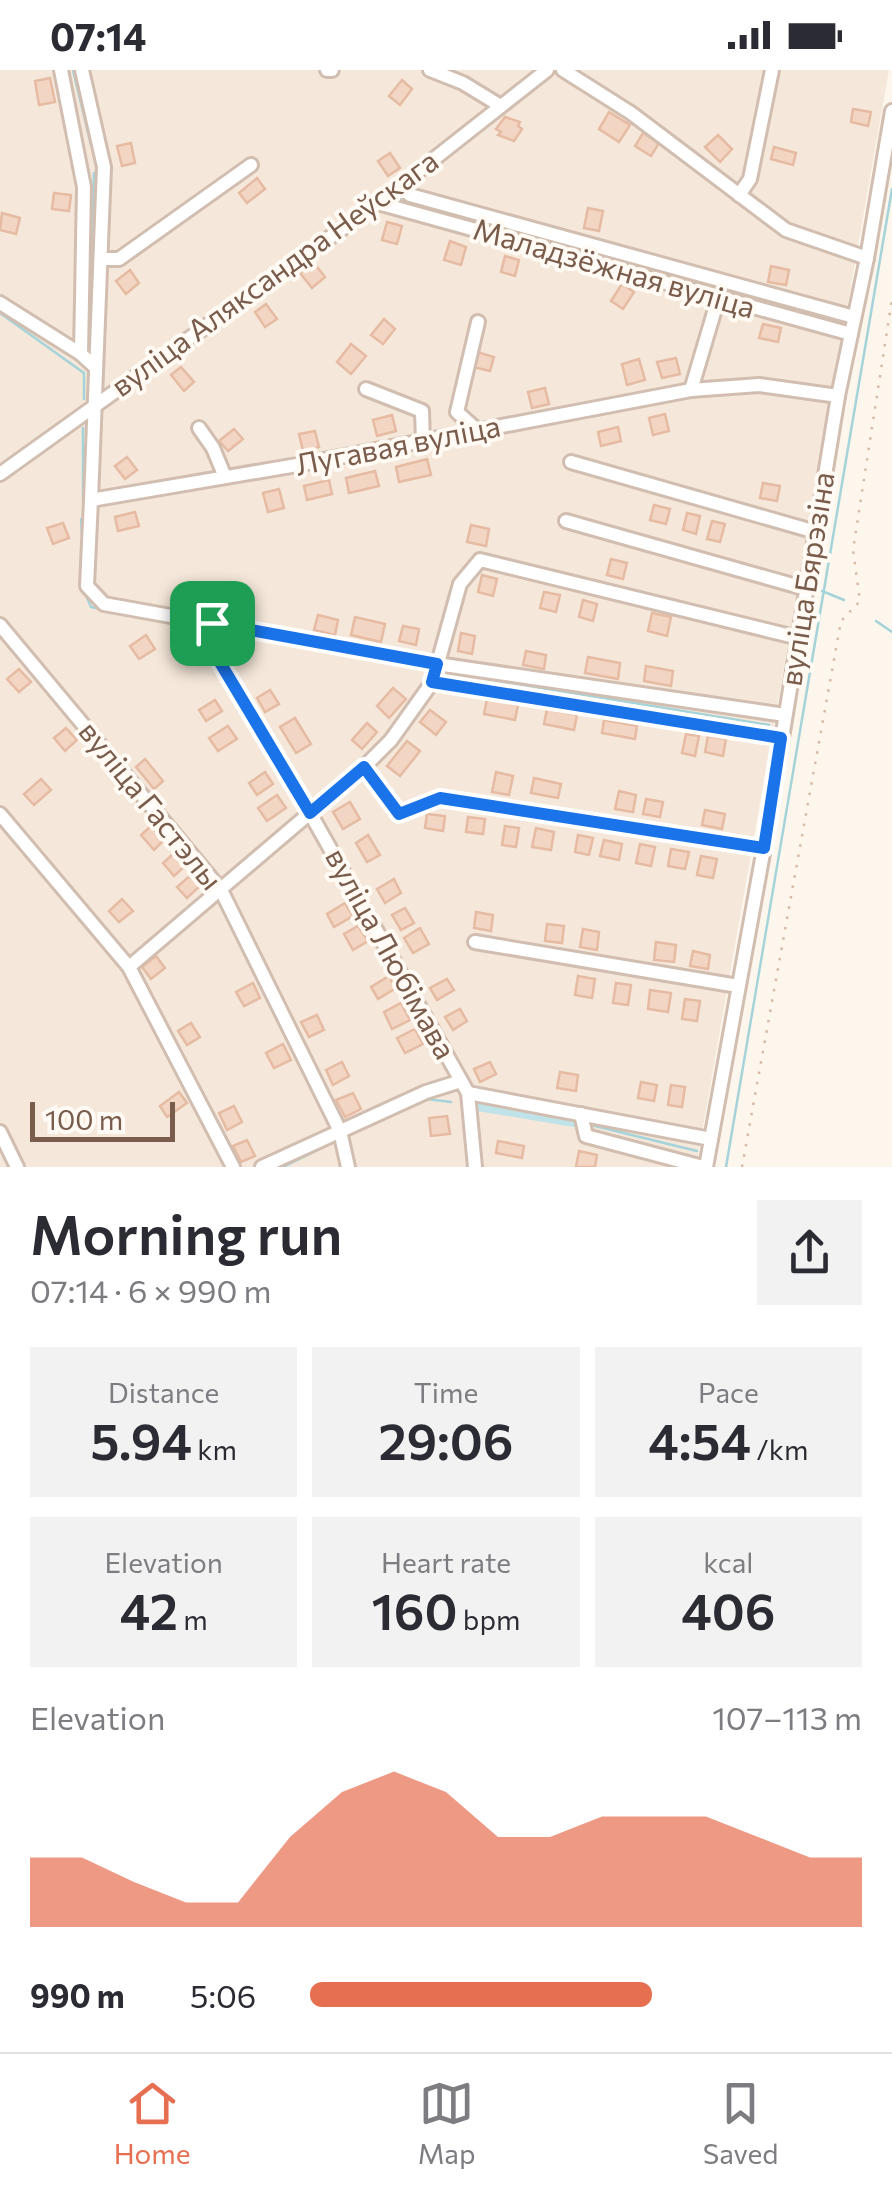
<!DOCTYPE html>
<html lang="en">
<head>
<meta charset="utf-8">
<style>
	body { margin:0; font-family:Commissioner,sans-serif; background:#f2f2f3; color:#2b2b33; height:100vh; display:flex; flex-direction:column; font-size:38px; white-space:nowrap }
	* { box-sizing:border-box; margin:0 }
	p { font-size:32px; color:#7c7c81 }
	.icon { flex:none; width:55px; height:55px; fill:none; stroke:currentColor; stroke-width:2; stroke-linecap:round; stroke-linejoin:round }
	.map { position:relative; height:1097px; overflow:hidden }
	.details { display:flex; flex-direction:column; background:#fff; flex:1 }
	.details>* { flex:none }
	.scale { position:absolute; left:30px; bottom:25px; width:145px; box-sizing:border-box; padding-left:10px; border:5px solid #7a5c4d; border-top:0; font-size:28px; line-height:35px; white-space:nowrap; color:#7a5c4d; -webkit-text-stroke:8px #fffaf3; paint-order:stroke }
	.pin { position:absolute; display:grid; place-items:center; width:85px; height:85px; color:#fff; margin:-42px; border-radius:20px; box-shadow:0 5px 15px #0006 }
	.round { display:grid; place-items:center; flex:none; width:105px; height:105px; border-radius:0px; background:#f2f2f3 }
	.overview { display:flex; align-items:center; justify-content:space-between; height:170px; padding:0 30px }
	h1 { font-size:55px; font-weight:600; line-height:75px }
	.metrics { display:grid; grid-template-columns:repeat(3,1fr); gap:15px; height:170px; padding:10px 30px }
	.metrics div { display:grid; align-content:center; border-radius:0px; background:#f2f2f3; text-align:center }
	.metrics b { font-size:50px; font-weight:600 }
	.metrics small { font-size:28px; font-weight:400 }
	.metrics p { font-size:28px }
	.chart { height:280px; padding:20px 30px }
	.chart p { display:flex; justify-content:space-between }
	.chart svg { width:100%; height:180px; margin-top:10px; fill:#e76f51; opacity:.7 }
	ul { padding:0 30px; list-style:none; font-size:32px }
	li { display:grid; grid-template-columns:160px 120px 1fr; align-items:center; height:75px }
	li i { height:25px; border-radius:12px; background:#e76f51 }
	.status { display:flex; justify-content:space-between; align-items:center; height:70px; padding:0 50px; background:#fff; direction:ltr }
	.status svg { height:28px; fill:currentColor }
	.tabs { display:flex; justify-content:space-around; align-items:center; height:140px; border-top:2px solid #e1e1e2; background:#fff; font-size:28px; color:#7c7c81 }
	.tabs a { display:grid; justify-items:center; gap:5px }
	.tabs .current { color:#e76f51 }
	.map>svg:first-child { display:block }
	.residential { fill:#f5e8da }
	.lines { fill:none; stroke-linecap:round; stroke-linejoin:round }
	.stream { stroke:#a5d3da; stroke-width:2.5 }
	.canal { stroke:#bfe3e8; stroke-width:10 }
	.building { fill:#f3d5c3; stroke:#e6bba3; stroke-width:2.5 }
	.minor-casing { stroke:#d1beb0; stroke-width:18 }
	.path { stroke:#d9b8a5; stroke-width:2.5; stroke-dasharray:2.5 8; stroke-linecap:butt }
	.minor { stroke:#fff; stroke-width:12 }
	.route-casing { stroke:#fff; stroke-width:20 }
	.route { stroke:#1a73e8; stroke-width:12 }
	.labels { text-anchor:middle; stroke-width:8; stroke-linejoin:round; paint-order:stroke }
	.street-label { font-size:30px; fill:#7a5c4d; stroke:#fffaf3 }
</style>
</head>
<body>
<div class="status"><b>07:14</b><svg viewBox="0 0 49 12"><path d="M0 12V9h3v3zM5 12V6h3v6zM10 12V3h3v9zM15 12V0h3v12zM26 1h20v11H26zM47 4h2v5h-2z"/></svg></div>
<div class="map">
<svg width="892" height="1097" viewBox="0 0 892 1097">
	<rect width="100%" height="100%" fill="#fdf6ec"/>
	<path class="residential" d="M 0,0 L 889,0 L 696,1097 L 0,1097 Z"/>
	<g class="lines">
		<g class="stream">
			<path d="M 73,0 L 91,75"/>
			<path d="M 393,128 L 847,254"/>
			<path d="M 0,243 L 84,303 L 84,329"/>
			<path d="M 89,278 L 94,103"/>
			<path d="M 83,358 L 83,430"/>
			<path d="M 81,449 L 83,480"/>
			<path d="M 822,521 L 844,530"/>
			<path d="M 85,523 L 91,537 L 101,539"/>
			<path d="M 876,551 L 892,562"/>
			<path d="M 450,603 L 769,655"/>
			<path d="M 385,1047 L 427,1029 L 451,1032"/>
			<path d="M 591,1055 L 697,1081"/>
			<path d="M 283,1097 L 332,1073"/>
			<path d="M 726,1097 L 892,119"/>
		</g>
		<path class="canal" d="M 478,1036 L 574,1052"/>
	</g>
	<g class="building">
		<path d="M 50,8 L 55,32 L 39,35 L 35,11 Z"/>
		<path d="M 402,10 L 412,19 L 400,35 L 389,26 Z"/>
		<path d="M 853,39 L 871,42 L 868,56 L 851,52 Z"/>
		<path d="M 609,42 L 630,55 L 619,72 L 599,59 Z"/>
		<path d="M 505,47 L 520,52 L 518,56 L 522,59 L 514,71 L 498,65 L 501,62 L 496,59 Z"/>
		<path d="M 643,63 L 659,73 L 651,86 L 635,76 Z"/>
		<path d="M 718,65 L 732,79 L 720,92 L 705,77 Z"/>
		<path d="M 131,73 L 135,93 L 122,96 L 117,76 Z"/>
		<path d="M 774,77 L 796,83 L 793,95 L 771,89 Z"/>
		<path d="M 390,83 L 400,98 L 388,106 L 378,91 Z"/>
		<path d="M 257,108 L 265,119 L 247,133 L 239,123 Z"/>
		<path d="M 54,123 L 71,125 L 69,141 L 52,139 Z"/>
		<path d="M 588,138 L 603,141 L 599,161 L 584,158 Z"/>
		<path d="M 2,143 L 20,148 L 16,164 L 0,160 Z"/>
		<path d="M 387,152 L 402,156 L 397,174 L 382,170 Z"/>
		<path d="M 450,171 L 466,177 L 461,195 L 444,190 Z"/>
		<path d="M 505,186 L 519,190 L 515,206 L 501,202 Z"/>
		<path d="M 314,193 L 325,207 L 312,218 L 300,203 Z"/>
		<path d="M 771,196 L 789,200 L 786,215 L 768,212 Z"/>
		<path d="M 130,200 L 139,213 L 126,224 L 116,211 Z"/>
		<path d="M 622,214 L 634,222 L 623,239 L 611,231 Z"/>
		<path d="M 266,234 L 277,249 L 265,257 L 255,242 Z"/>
		<path d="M 384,249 L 395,259 L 383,274 L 371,265 Z"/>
		<path d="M 763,254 L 781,258 L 778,272 L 759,268 Z"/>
		<path d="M 351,274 L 366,286 L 351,304 L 337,292 Z"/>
		<path d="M 477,282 L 494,287 L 490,301 L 473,297 Z"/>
		<path d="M 676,288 L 680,304 L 662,308 L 657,292 Z"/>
		<path d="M 639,289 L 645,310 L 627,315 L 622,294 Z"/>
		<path d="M 181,297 L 194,312 L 184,321 L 171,305 Z"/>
		<path d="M 545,318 L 549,334 L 532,338 L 528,322 Z"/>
		<path d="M 665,344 L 669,361 L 653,365 L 649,348 Z"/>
		<path d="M 392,345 L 396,361 L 377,366 L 373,350 Z"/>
		<path d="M 618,357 L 621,371 L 601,376 L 598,362 Z"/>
		<path d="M 234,359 L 243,369 L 228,381 L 219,371 Z"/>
		<path d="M 315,361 L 319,377 L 303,381 L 299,364 Z"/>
		<path d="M 127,387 L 137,400 L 125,409 L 115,396 Z"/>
		<path d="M 427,389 L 431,405 L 399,412 L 396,397 Z"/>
		<path d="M 375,401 L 379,416 L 349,423 L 346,408 Z"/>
		<path d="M 329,410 L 332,424 L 307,430 L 304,416 Z"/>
		<path d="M 763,413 L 780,416 L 777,431 L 760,428 Z"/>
		<path d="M 279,419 L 284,438 L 268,442 L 263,423 Z"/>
		<path d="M 654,435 L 670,439 L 666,454 L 650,450 Z"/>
		<path d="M 135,442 L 139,456 L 118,461 L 115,447 Z"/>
		<path d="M 687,443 L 700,446 L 696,464 L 683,460 Z"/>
		<path d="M 712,451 L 725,454 L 720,472 L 707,469 Z"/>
		<path d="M 63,453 L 69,468 L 53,474 L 47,458 Z"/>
		<path d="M 471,455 L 489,459 L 486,476 L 467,472 Z"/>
		<path d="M 611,489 L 627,493 L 623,509 L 607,505 Z"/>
		<path d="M 482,505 L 497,509 L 493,526 L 478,522 Z"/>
		<path d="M 544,522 L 560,525 L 556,542 L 540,538 Z"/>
		<path d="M 184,524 L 201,527 L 198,543 L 181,539 Z"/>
		<path d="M 583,530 L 597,534 L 593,551 L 579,547 Z"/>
		<path d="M 652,543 L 671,547 L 667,566 L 648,561 Z"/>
		<path d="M 318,545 L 338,550 L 335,565 L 314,560 Z"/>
		<path d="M 355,547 L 385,554 L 381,572 L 351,565 Z"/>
		<path d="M 403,556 L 419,559 L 416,575 L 399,571 Z"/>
		<path d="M 461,563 L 475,566 L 472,584 L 458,581 Z"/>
		<path d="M 146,565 L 155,579 L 139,589 L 130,576 Z"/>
		<path d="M 526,581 L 546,585 L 544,599 L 523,595 Z"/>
		<path d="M 588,587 L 620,593 L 618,609 L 585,603 Z"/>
		<path d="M 646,596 L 673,601 L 671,616 L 644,611 Z"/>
		<path d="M 19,599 L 31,612 L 19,622 L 7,609 Z"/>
		<path d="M 393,618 L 406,629 L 389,648 L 377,636 Z"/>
		<path d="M 270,620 L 279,634 L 265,642 L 257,628 Z"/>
		<path d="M 487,629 L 518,635 L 515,650 L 484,644 Z"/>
		<path d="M 215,630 L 222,641 L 206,651 L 199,640 Z"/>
		<path d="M 547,639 L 577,645 L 574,660 L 544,654 Z"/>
		<path d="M 430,640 L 446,652 L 436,665 L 420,652 Z"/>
		<path d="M 295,648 L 311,674 L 296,683 L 280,657 Z"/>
		<path d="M 604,650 L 637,656 L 635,669 L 602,663 Z"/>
		<path d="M 367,653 L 377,662 L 362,679 L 352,670 Z"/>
		<path d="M 228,656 L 237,669 L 218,681 L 209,668 Z"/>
		<path d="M 66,658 L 77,670 L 65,681 L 54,668 Z"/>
		<path d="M 686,664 L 699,666 L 695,686 L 682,683 Z"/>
		<path d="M 708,666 L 726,669 L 723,686 L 705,682 Z"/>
		<path d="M 407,671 L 420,681 L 400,706 L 387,696 Z"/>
		<path d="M 145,689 L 163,711 L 154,719 L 136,697 Z"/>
		<path d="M 265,702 L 273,714 L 257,725 L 249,713 Z"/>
		<path d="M 496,702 L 513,706 L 509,725 L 492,722 Z"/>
		<path d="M 534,708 L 561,714 L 558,728 L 531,723 Z"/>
		<path d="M 41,709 L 51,720 L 34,735 L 24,724 Z"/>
		<path d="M 619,721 L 636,725 L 633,742 L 615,739 Z"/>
		<path d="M 277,725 L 286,738 L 267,751 L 258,738 Z"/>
		<path d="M 646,729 L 663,732 L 660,747 L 643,744 Z"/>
		<path d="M 350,732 L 360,749 L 343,759 L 333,742 Z"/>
		<path d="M 705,740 L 725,744 L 722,759 L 702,755 Z"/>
		<path d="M 427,744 L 445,746 L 443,761 L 425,758 Z"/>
		<path d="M 468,747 L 485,749 L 483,764 L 466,762 Z"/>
		<path d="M 151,756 L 164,770 L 154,780 L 141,765 Z"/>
		<path d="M 505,756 L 519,758 L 516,777 L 502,775 Z"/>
		<path d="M 536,758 L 554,762 L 551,780 L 532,777 Z"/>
		<path d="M 368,765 L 380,785 L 367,792 L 356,773 Z"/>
		<path d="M 578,765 L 593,768 L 589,785 L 575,782 Z"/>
		<path d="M 604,770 L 622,774 L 619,790 L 600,786 Z"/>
		<path d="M 640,774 L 655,777 L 651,796 L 636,793 Z"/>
		<path d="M 671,779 L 689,782 L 685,799 L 668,796 Z"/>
		<path d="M 174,783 L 185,796 L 174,806 L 163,793 Z"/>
		<path d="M 701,786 L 717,789 L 713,808 L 697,805 Z"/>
		<path d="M 192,804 L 201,815 L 187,828 L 177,817 Z"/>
		<path d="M 394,809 L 401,823 L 385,833 L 377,819 Z"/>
		<path d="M 122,829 L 133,841 L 119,852 L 109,841 Z"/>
		<path d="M 345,833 L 353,846 L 334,857 L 327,844 Z"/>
		<path d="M 405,838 L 414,853 L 401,860 L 392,845 Z"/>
		<path d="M 476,842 L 493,845 L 491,861 L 474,858 Z"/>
		<path d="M 547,854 L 564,856 L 562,873 L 545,871 Z"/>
		<path d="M 358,856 L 368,871 L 353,880 L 344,864 Z"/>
		<path d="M 420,858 L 429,874 L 413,883 L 404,868 Z"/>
		<path d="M 583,859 L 599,862 L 597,880 L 580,877 Z"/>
		<path d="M 656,872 L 676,875 L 674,892 L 654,890 Z"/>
		<path d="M 693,881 L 710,885 L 708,899 L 690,896 Z"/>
		<path d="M 156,886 L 165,898 L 151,909 L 142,897 Z"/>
		<path d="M 389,906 L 396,918 L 378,929 L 371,917 Z"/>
		<path d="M 578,906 L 595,909 L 592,928 L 575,925 Z"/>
		<path d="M 447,909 L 454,920 L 437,930 L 430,918 Z"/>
		<path d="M 253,913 L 260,928 L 244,936 L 236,922 Z"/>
		<path d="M 616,913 L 631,915 L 628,935 L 613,933 Z"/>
		<path d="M 650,920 L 671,923 L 668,942 L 648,939 Z"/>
		<path d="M 685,929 L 700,931 L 697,951 L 682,949 Z"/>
		<path d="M 401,933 L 410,950 L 392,959 L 384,942 Z"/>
		<path d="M 460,939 L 467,951 L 453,960 L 445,947 Z"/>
		<path d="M 317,945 L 324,960 L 309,967 L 301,952 Z"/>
		<path d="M 191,953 L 200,967 L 187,975 L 178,961 Z"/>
		<path d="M 415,959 L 423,974 L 405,983 L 397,968 Z"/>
		<path d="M 283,974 L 291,990 L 274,998 L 266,983 Z"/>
		<path d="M 342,992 L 349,1006 L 333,1015 L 326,1000 Z"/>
		<path d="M 490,992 L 496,1004 L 480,1012 L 474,999 Z"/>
		<path d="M 560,1002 L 578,1005 L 576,1021 L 557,1018 Z"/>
		<path d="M 641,1012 L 657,1015 L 654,1031 L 638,1028 Z"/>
		<path d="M 671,1015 L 685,1017 L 682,1037 L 668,1035 Z"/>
		<path d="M 179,1022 L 187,1033 L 167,1047 L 160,1036 Z"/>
		<path d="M 353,1023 L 361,1039 L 345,1047 L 336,1030 Z"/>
		<path d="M 234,1036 L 242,1052 L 227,1060 L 219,1043 Z"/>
		<path d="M 447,1046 L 450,1064 L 431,1066 L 429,1048 Z"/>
		<path d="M 247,1070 L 255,1086 L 241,1092 L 233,1076 Z"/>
		<path d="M 498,1071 L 524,1076 L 522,1088 L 496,1083 Z"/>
		<path d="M 579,1081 L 597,1085 L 595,1097 L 576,1097 Z"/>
	</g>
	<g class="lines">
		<g class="minor-casing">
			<g id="minor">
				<path d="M 61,0 L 84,117 L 81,284 L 94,296"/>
				<path d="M 82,0 L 104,97 L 91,430 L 297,395 L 691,320 L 759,315 L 838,326"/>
				<path d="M 327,0 L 332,0"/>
				<path d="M 430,0 L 463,13 L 499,35"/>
				<path d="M 563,0 L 631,43 L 786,160 L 867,188"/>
				<path d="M 399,115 L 410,125 L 854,247"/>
				<path d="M 739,125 L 750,109 L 772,0"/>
				<path d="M 378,133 L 851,264"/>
				<path d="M 103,189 L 119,189 L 251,95"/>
				<path d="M 0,233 L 81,284"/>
				<path d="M 478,252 L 457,342 L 478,361"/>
				<path d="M 366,319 L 422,341 L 423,371"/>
				<path d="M 691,320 L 718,229"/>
				<path d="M 199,358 L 213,378 L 225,407"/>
				<path d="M 571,392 L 816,462"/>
				<path d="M 0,404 L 378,133 L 547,0"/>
				<path d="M 91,430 L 87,516 L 104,534 L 437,594 L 785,645"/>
				<path d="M 566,451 L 807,519"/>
				<path d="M 0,555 L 221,820 L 340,1061 L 348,1097"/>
				<path d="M 211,579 L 310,743 L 468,1023 L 475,1097"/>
				<path d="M 433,611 L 781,669"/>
				<path d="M 364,697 L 399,744 L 440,728 L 764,778"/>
				<path d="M 0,744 L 129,897 L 233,1097"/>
				<path d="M 475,872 L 738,916"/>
				<path d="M 129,897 L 364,697 L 391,670 L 433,611 L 460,514 L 480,490 L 799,568"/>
				<path d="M 468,1023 L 711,1069"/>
				<path d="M 581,1044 L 586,1066 L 703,1097"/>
				<path d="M 0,1062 L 17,1097"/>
				<path d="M 262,1097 L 426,1022 L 461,1011"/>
				<path d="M 706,1097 L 764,778 L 838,326 L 867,188 L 892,41"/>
			</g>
		</g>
		<path class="path" d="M 742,1097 L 841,551 L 860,531 L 853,480 L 892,229"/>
		<use href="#minor" class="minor"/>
	</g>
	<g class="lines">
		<g class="route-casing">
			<path id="route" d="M 212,553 L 437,594 L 432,612 L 781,668 L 764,778 L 440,728 L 399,744 L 364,697 L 310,743 L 212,579 Z"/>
		</g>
		<use href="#route" class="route"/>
	</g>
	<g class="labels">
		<g class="street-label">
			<text transform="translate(614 199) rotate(16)" y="10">Маладзёжная вуліца</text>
			<text transform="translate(275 204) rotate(-36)" y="10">вуліца Аляксандра Неўскага</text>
			<text transform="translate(398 376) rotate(-11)" y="10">Лугавая вуліца</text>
			<text transform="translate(808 509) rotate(-81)" y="10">вуліца Бярэзіна</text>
			<text transform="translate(150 736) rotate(51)" y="10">вуліца Гастэлы</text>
			<text transform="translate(390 884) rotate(61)" y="10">вуліца Любімава</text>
		</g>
	</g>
</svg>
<div class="scale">100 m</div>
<div class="pin" style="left:212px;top:553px;background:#1e9e55"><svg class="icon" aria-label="arrive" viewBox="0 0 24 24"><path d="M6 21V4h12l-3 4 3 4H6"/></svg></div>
</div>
<section class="details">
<div class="overview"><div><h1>Morning run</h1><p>07:14 · 6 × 990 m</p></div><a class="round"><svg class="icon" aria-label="share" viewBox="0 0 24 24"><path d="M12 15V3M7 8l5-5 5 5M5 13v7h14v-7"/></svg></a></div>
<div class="metrics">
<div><p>Distance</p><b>5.94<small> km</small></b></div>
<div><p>Time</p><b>29:06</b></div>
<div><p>Pace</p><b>4:54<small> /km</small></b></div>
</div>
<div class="metrics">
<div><p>Elevation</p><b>42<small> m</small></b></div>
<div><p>Heart rate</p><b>160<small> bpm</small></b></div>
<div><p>kcal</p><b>406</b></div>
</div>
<div class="chart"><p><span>Elevation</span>107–113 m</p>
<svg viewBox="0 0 160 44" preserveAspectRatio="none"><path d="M0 44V27L10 27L20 33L30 38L40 38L50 22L60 11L70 6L80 11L90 22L100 22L110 17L120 17L130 17L140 22L150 27L160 27V44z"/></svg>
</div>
<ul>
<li><b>990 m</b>5:06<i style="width:62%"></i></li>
</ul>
</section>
<nav class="tabs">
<a class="current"><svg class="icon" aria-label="home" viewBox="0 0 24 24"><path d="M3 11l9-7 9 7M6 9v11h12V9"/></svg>Home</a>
<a><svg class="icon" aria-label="map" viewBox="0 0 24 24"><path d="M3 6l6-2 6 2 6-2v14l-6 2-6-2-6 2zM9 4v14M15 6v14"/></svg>Map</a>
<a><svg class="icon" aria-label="saved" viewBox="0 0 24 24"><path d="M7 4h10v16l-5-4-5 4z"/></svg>Saved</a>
</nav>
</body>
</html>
